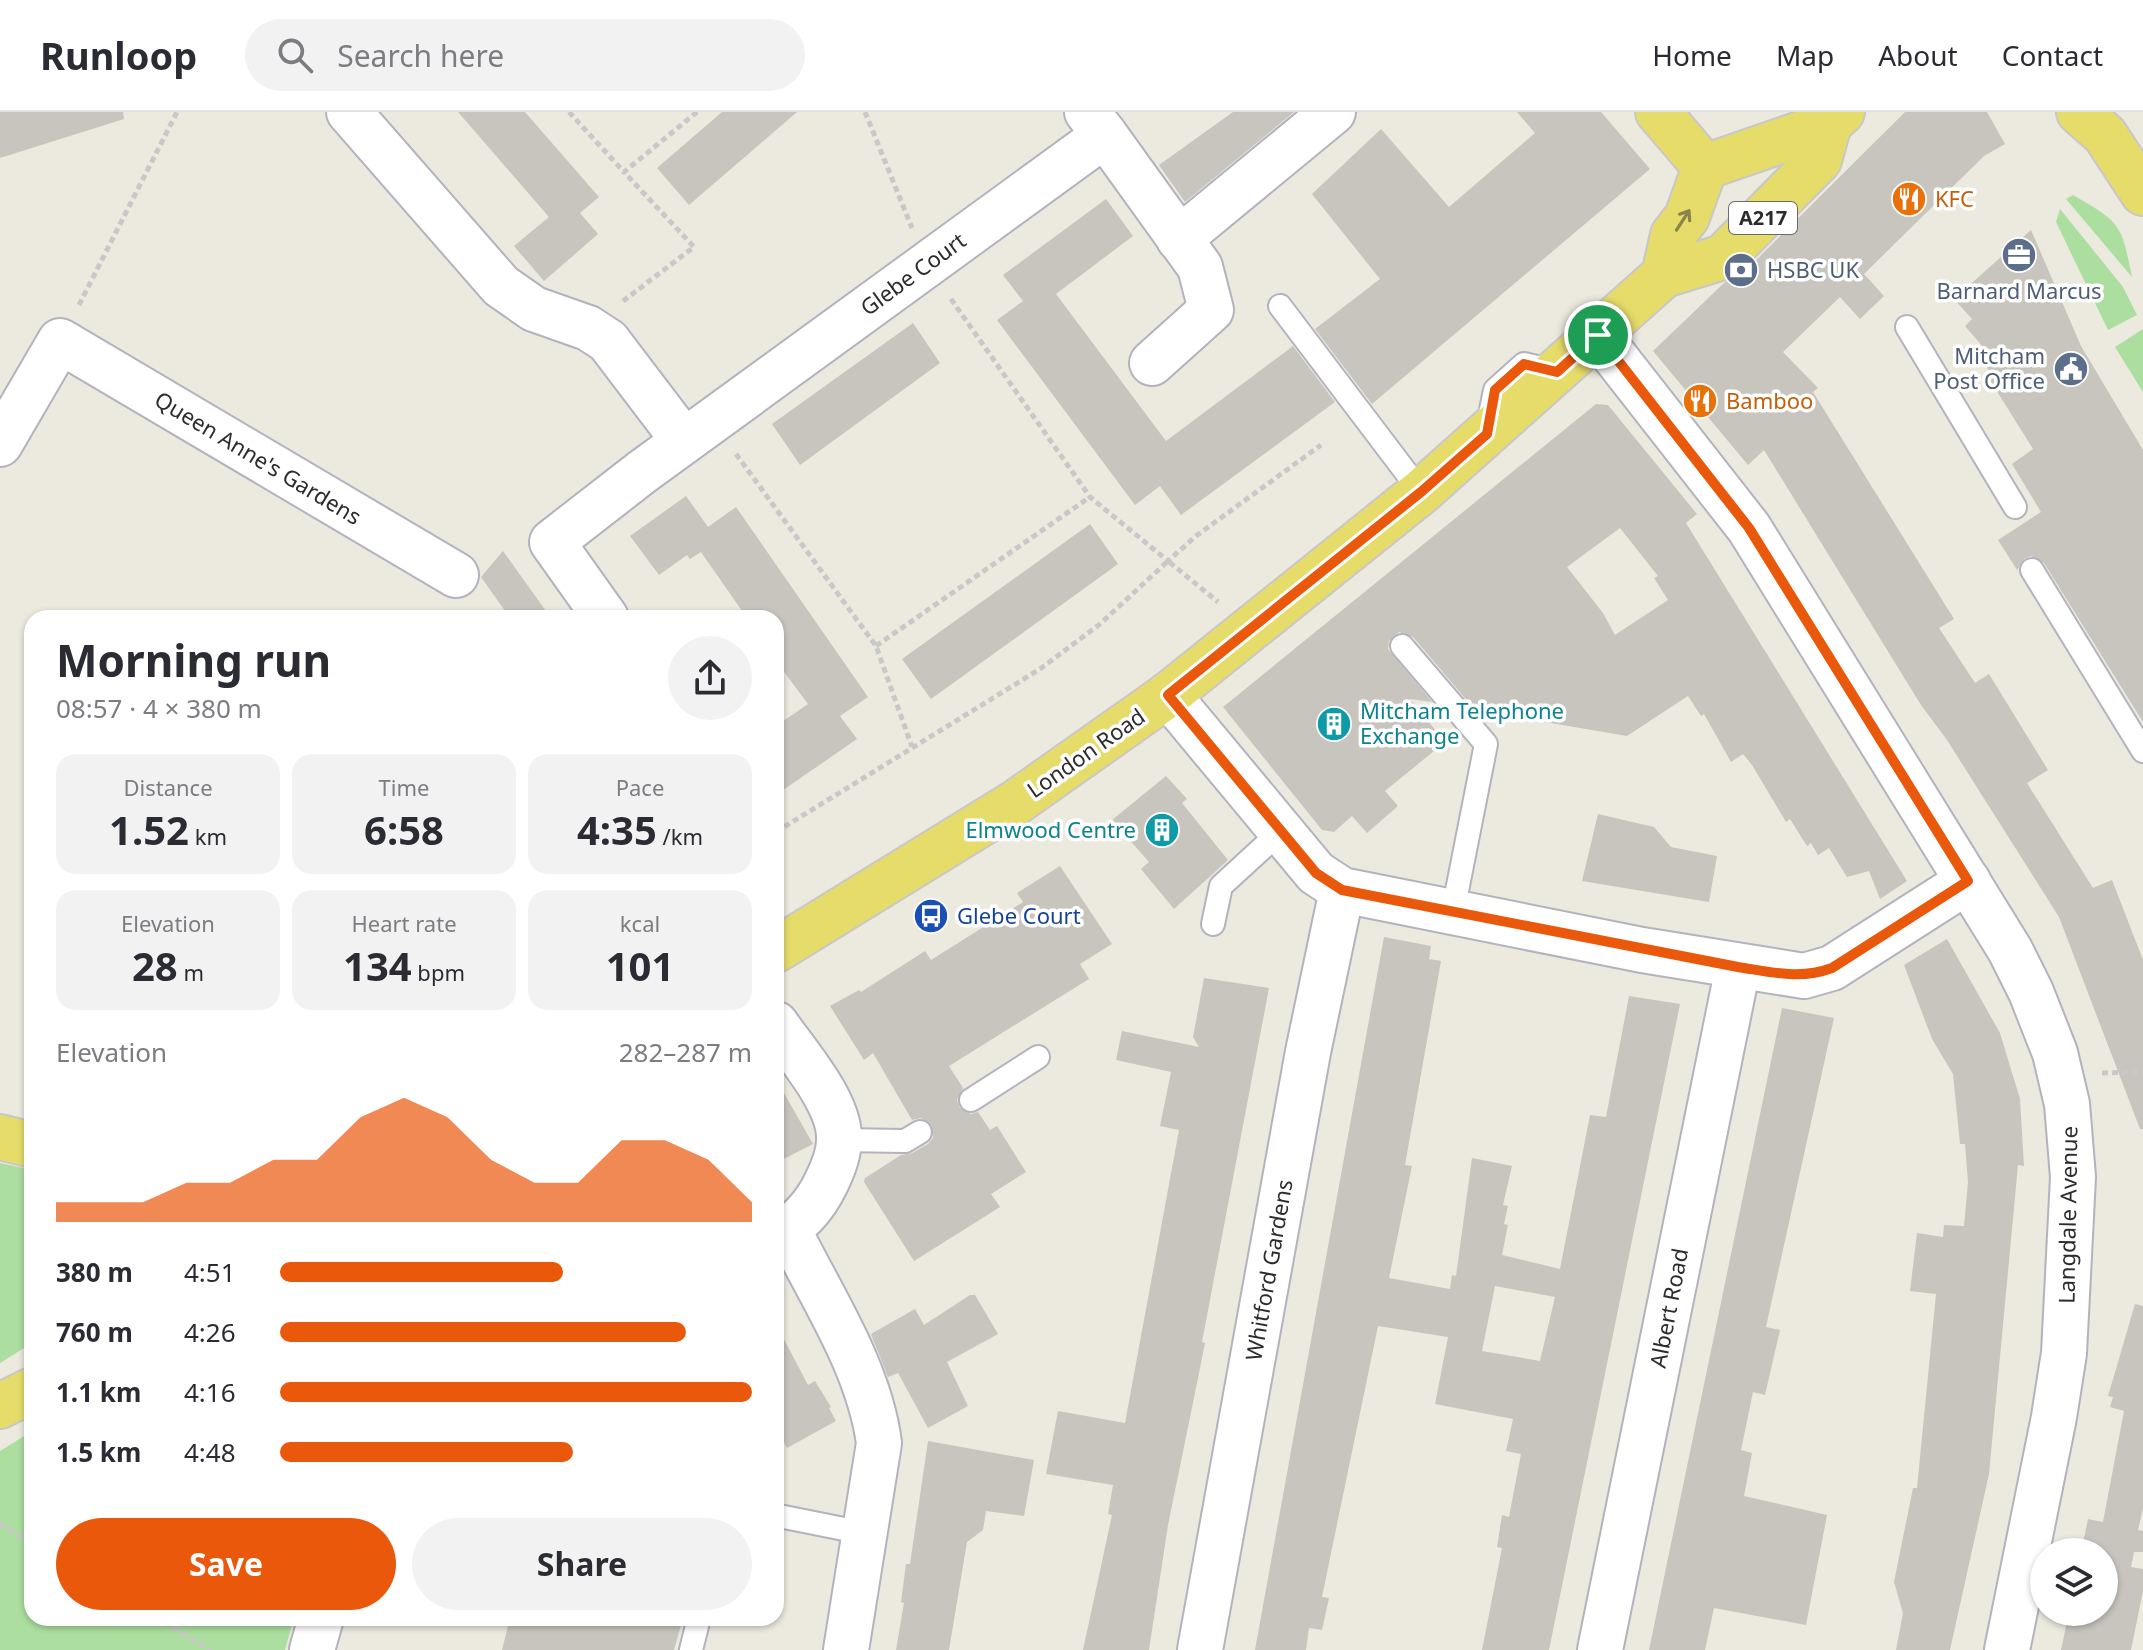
<!DOCTYPE html>
<html lang="en">
<head>
<meta charset="utf-8">
<style>
	body { margin:0; font-family:"Noto Sans",sans-serif; background:#f2f2f3; color:#2b2b33; height:100vh; display:flex; flex-direction:column; font-size:30px; white-space:nowrap }
	* { box-sizing:border-box; margin:0 }
	p { font-size:26px; color:#7c7c81 }
	.icon { flex:none; width:44px; height:44px; fill:none; stroke:currentColor; stroke-width:2; stroke-linecap:round; stroke-linejoin:round }
	.map { position:relative; flex:1; overflow:hidden }
	.details { position:absolute; left:24px; top:498px; width:760px; height:1016px; display:flex; flex-direction:column; background:#fff; border-radius:24px; box-shadow:0 2px 6px #0004 }
	.details>* { flex:none }
	.fabs { position:absolute; left:2030px; top:1426px; display:grid; gap:16px }
	.fabs a { display:grid; place-items:center; width:88px; height:88px; border-radius:50%; background:#fff; box-shadow:0 2px 6px #0004; font-size:40px }
	.pin { position:absolute; display:grid; place-items:center; width:68px; height:68px; color:#fff; margin:-34px; border:4px solid #fff; border-radius:50%; box-shadow:0 2px 8px #0007 }
	.round { display:grid; place-items:center; flex:none; width:84px; height:84px; border-radius:42px; background:#f2f2f3 }
	.overview { display:flex; align-items:center; justify-content:space-between; height:136px; padding:0 32px }
	h1 { font-size:44px; font-weight:700; line-height:60px }
	.stats { display:grid; grid-template-columns:repeat(3,1fr); gap:12px; height:136px; padding:8px 32px }
	.stats div { display:grid; align-content:center; border-radius:20px; background:#f2f2f3; text-align:center }
	.stats b { font-size:40px; font-weight:700 }
	.stats small { font-size:22px; font-weight:400 }
	.stats p { font-size:22px }
	.chart { height:224px; padding:16px 32px }
	.chart p { display:flex; justify-content:space-between }
	.chart svg { width:100%; height:144px; margin-top:8px; fill:#ea580c; opacity:.7 }
	.button { display:flex; gap:16px; margin-top:auto; padding:16px 32px }
	.button a { flex:1; height:92px; border-radius:48px; background:#ea580c; color:#fff; font-size:32px; font-weight:700; line-height:92px; text-align:center }
	.button a+a { background:#f2f2f3; color:#2b2b33 }
	ul { padding:0 32px; list-style:none; font-size:26px }
	li { display:grid; grid-template-columns:128px 96px 1fr; align-items:center; height:60px }
	li i { height:20px; border-radius:10px; background:#ea580c }
	header { display:flex; align-items:center; gap:48px; box-sizing:border-box; height:112px; padding:0 40px; background:#fff; border-bottom:2px solid #e1e1e2 }
	header strong { font-size:38px }
	nav { display:flex; gap:44px; margin-inline-start:auto; font-size:28px }
	.search { width:560px; height:72px; background:#f2f2f3; display:flex; align-items:center; gap:20px; box-sizing:border-box; padding:0 28px; border-radius:44px; color:#7c7c81; font-size:30px }
	.map>svg:first-child { display:block }
	.green { fill:#acdea0 }
	.building { fill:#c8c5be; fill-rule:evenodd }
	.lines { fill:none; stroke-linecap:round; stroke-linejoin:round }
	.service-casing { stroke:#b2b3be; stroke-width:26 }
	.minor-casing { stroke:#b2b3be; stroke-width:48 }
	.primary-casing { stroke:#c8c8c8; stroke-width:48 }
	.path { stroke:#c8c8c8; stroke-width:5; stroke-dasharray:6 4; stroke-linecap:butt }
	.service { stroke:#fff; stroke-width:22 }
	.minor { stroke:#fff; stroke-width:44 }
	.primary { stroke:#e6dc6a; stroke-width:44 }
	.oneway { stroke:#89844b }
	.route-casing { stroke:#fff; stroke-width:16 }
	.route { stroke:#ea580c; stroke-width:10 }
	.labels { text-anchor:middle; stroke-width:7; stroke-linejoin:round; paint-order:stroke }
	.shield { fill:#fff; stroke:#6b6b6b; stroke-width:2 }
	.shield-label { font-size:20px; font-weight:bold; fill:#2c2c2c }
	.food-label { font-size:22px; fill:#c56008; stroke:#fff; text-anchor:start }
	.service-label { font-size:22px; fill:#4e5e75; stroke:#fff; text-anchor:start }
	.street-label { font-size:22px; fill:#2c2c2c; stroke:#fff }
	.culture-label { font-size:22px; fill:#0d838f; stroke:#fff; text-anchor:start }
	.transit-label { font-size:22px; fill:#164399; stroke:#fff; text-anchor:start }
</style>
</head>
<body>
<header>
<strong>Runloop</strong>
<div class="search"><svg class="icon" aria-label="search" viewBox="0 0 24 24"><circle cx="10" cy="10" r="6"/><path d="M15 15l6 6"/></svg>Search here</div>
<nav><a>Home</a><a>Map</a><a>About</a><a>Contact</a></nav>
</header>
<div class="map">
<svg width="2143" height="1538" viewBox="0 0 2143 1538">
	<rect width="100%" height="100%" fill="#ece9df"/>
	<g class="green">
		<path d="M 2073,83 C 2121,111 2121,111 2132,165 L 2066,87 Z"/>
		<path d="M 2060,97 L 2123,175 L 2137,203 L 2108,218 L 2056,110 Z"/>
		<path d="M 2143,217 L 2143,280 L 2115,235 Z"/>
		<path d="M 0,1051 L 32,1058 L 32,1231 L 0,1251 Z"/>
		<path d="M 32,1319 L 32,1506 L 294,1506 L 285,1538 L 0,1538 L 0,1339 Z"/>
	</g>
	<g class="building">
		<path d="M 0,0 L 123,0 L 124,7 L 0,46 Z"/>
		<path d="M 458,0 L 525,0 L 599,85 L 580,101 L 598,122 L 544,169 L 514,134 L 549,105 Z"/>
		<path d="M 722,0 L 797,0 L 689,93 L 657,56 Z"/>
		<path d="M 1233,0 L 1294,0 L 1185,90 L 1159,53 Z"/>
		<path d="M 1517,0 L 1601,0 L 1650,57 L 1372,292 L 1315,217 L 1380,167 L 1312,82 L 1381,17 L 1449,95 L 1535,21 Z"/>
		<path d="M 1905,0 L 1987,0 L 2005,32 L 1984,44 L 1864,162 L 1884,184 L 1860,207 L 1840,185 L 1783,240 L 1818,276 L 1813,280 L 1954,507 L 1939,516 L 1975,571 L 1989,562 L 2048,658 L 2027,671 L 2093,776 L 2112,768 L 2143,848 L 2143,1017 L 2140,1017 L 2059,805 L 1947,628 L 1921,593 L 1764,338 L 1748,353 L 1653,239 L 1725,170 L 1741,163 Z"/>
		<path d="M 1106,87 L 1133,124 L 1056,182 L 1166,329 L 1293,234 L 1335,290 L 1181,403 L 1160,374 L 1135,393 L 997,208 L 1023,189 L 1003,163 Z"/>
		<path d="M 2031,118 L 2081,234 L 2143,338 L 2143,610 L 2044,451 L 2031,444 L 2024,447 L 2017,458 L 1998,428 L 2041,400 L 2012,352 L 2033,337 L 1988,265 L 1992,262 L 1975,241 L 1982,234 L 1965,214 L 1972,207 L 1954,187 Z"/>
		<path d="M 913,211 L 940,251 L 800,353 L 772,312 Z"/>
		<path d="M 1596,292 L 1608,293 L 1697,402 L 1686,411 L 1907,769 L 1880,787 L 1869,759 L 1847,765 L 1829,736 L 1818,743 L 1811,731 L 1807,734 L 1790,707 L 1786,710 L 1752,653 L 1743,642 L 1731,650 L 1704,602 L 1701,604 L 1688,584 L 1627,624 L 1475,598 L 1413,525 L 1399,520 L 1389,529 L 1388,537 L 1432,590 L 1410,587 L 1445,630 L 1385,679 L 1398,694 L 1367,721 L 1352,704 L 1334,720 L 1322,718 L 1223,595 ZM 1620,416 L 1658,464 L 1654,466 L 1668,488 L 1615,523 L 1603,501 L 1567,455 Z"/>
		<path d="M 686,384 L 708,415 L 736,395 L 868,585 L 840,604 L 857,627 L 776,683 L 776,614 L 808,592 L 776,549 L 776,506 L 747,506 L 701,440 L 690,447 L 687,443 L 659,463 L 630,424 Z"/>
		<path d="M 1090,412 L 1118,452 L 931,587 L 902,547 Z"/>
		<path d="M 503,439 L 551,506 L 510,506 L 481,465 Z"/>
		<path d="M 1166,664 L 1187,687 L 1182,691 L 1228,748 L 1174,797 L 1141,757 L 1149,750 L 1112,708 Z"/>
		<path d="M 1598,702 L 1654,715 L 1671,735 L 1717,744 L 1709,790 L 1582,769 Z"/>
		<path d="M 1060,754 L 1112,832 L 1080,852 L 1089,867 L 949,954 L 963,976 L 957,988 L 960,996 L 971,1002 L 978,1000 L 990,1018 L 997,1014 L 1026,1060 L 991,1082 L 1000,1095 L 914,1149 L 864,1070 L 865,1066 L 901,1043 L 912,1041 L 928,1032 L 933,1026 L 932,1014 L 921,1006 L 912,1008 L 873,941 L 864,948 L 830,894 L 859,878 L 861,880 L 925,839 L 931,848 L 1023,790 L 1017,781 Z"/>
		<path d="M 1384,825 L 1431,834 L 1429,847 L 1441,849 L 1405,1053 L 1412,1054 L 1389,1166 L 1450,1177 L 1452,1163 L 1456,1164 L 1472,1046 L 1512,1054 L 1503,1093 L 1508,1094 L 1504,1112 L 1508,1113 L 1502,1143 L 1560,1157 L 1590,1003 L 1606,1005 L 1629,884 L 1680,892 L 1549,1538 L 1482,1538 L 1502,1436 L 1497,1435 L 1502,1403 L 1509,1405 L 1521,1342 L 1506,1339 L 1513,1307 L 1435,1292 L 1448,1225 L 1378,1214 L 1322,1485 L 1329,1486 L 1322,1518 L 1309,1516 L 1306,1538 L 1255,1538 ZM 1495,1174 L 1555,1185 L 1540,1249 L 1482,1239 Z"/>
		<path d="M 1947,827 L 2000,921 L 2020,987 L 2024,1054 L 2018,1053 L 1989,1362 L 1950,1538 L 1896,1538 L 1903,1501 L 1894,1470 L 1913,1376 L 1917,1376 L 1936,1182 L 1910,1179 L 1917,1121 L 1943,1125 L 1944,1113 L 1964,1114 L 1968,1070 L 1965,1032 L 1960,1032 L 1953,962 L 1932,927 L 1904,853 Z"/>
		<path d="M 1204,866 L 1269,876 L 1202,1230 L 1205,1231 L 1198,1266 L 1168,1413 L 1149,1538 L 1083,1538 L 1112,1403 L 1108,1402 L 1113,1373 L 1046,1362 L 1058,1299 L 1125,1311 L 1179,1018 L 1160,1014 L 1171,960 L 1116,948 L 1122,919 L 1199,935 L 1193,925 Z"/>
		<path d="M 1782,896 L 1834,906 L 1766,1215 L 1780,1218 L 1765,1283 L 1753,1280 L 1741,1338 L 1752,1341 L 1744,1384 L 1827,1403 L 1806,1513 L 1714,1496 L 1705,1538 L 1649,1538 Z"/>
		<path d="M 776,967 L 813,1032 L 776,1051 Z"/>
		<path d="M 970,1183 L 975,1183 L 998,1222 L 947,1250 L 968,1294 L 928,1316 L 898,1261 L 888,1265 L 871,1222 L 915,1197 L 924,1213 Z"/>
		<path d="M 2135,1192 L 2143,1194 L 2143,1396 L 2138,1418 L 2143,1419 L 2143,1440 L 2134,1440 L 2131,1455 L 2143,1457 L 2143,1479 L 2131,1538 L 2061,1538 L 2069,1500 L 2104,1500 L 2104,1440 L 2081,1440 L 2088,1407 L 2103,1410 L 2124,1299 L 2110,1295 L 2113,1285 L 2108,1284 Z"/>
		<path d="M 776,1212 L 808,1273 L 815,1269 L 831,1295 L 829,1296 L 836,1309 L 787,1336 L 776,1315 Z"/>
		<path d="M 928,1329 L 1034,1348 L 1024,1404 L 986,1399 L 983,1418 L 967,1430 L 949,1538 L 896,1538 L 904,1491 L 901,1490 L 906,1452 L 910,1452 Z"/>
		<path d="M 510,1506 L 683,1506 L 674,1538 L 502,1538 Z"/>
	</g>
	<g class="lines">
		<g class="service-casing">
			<g id="service">
				<path d="M 1280,194 L 1421,380"/>
				<path d="M 1907,215 L 2015,395"/>
				<path d="M 1488,313 L 1495,278 L 1524,252 L 1557,260"/>
				<path d="M 2032,458 L 2143,639"/>
				<path d="M 1402,534 L 1486,632 L 1453,799"/>
				<path d="M 1213,812 L 1221,774 L 1281,719"/>
				<path d="M 971,988 L 1038,945"/>
				<path d="M 840,1028 L 905,1029 L 920,1020"/>
				<path d="M 784,1405 L 864,1421"/>
				<path d="M 691,1538 L 699,1506"/>
			</g>
		</g>
		<g class="minor-casing">
			<g id="minor">
				<path d="M 349,0 L 501,174 L 534,197 L 588,216 L 608,229 L 684,329"/>
				<path d="M 1105,23 L 1200,155 L 1211,198 L 1152,251"/>
				<path d="M 1179,127 L 1333,0"/>
				<path d="M 1598,223 L 1749,416 L 2010,838 L 2031,880 L 2055,941 L 2067,992 L 2073,1065 L 2064,1241 L 2054,1305 L 2007,1538"/>
				<path d="M 0,332 L 60,229 L 456,463"/>
				<path d="M 606,506 L 552,430 L 642,360 L 1105,23 L 1087,0"/>
				<path d="M 1168,583 L 1316,761 L 1342,778 L 1642,838 L 1804,864 L 1832,856 L 1968,769"/>
				<path d="M 776,912 C 796,941 838,988 839,1024 C 840,1039 833,1057 826,1071 C 815,1094 799,1112 776,1124"/>
				<path d="M 788,1117 C 822,1186 869,1255 879,1331 L 846,1538"/>
				<path d="M 312,1538 L 321,1506"/>
				<path d="M 1200,1538 L 1308,940 L 1342,778"/>
				<path d="M 1600,1538 L 1738,855"/>
			</g>
		</g>
		<g class="primary-casing">
			<g id="primary">
				<path d="M 1658,0 L 1705,55"/>
				<path d="M 2079,0 L 2105,23 L 2143,81"/>
				<path d="M 1705,55 L 1829,12 L 1842,0"/>
				<path d="M 1664,163 L 1673,123 L 1687,105 L 1705,55"/>
				<path d="M 776,838 L 1015,691 L 1168,583 L 1421,380 L 1664,163 L 1723,145 L 1819,48 L 1829,12"/>
				<path d="M 0,1025 L 32,1033"/>
				<path d="M 0,1294 L 32,1278"/>
			</g>
		</g>
		<g class="path">
			<path d="M 569,0 L 624,60 L 697,0"/>
			<path d="M 865,0 L 912,116"/>
			<path d="M 951,187 L 1090,385 L 1168,449 L 1196,424 L 1321,333"/>
			<path d="M 623,189 L 694,135 L 624,60"/>
			<path d="M 79,193 L 177,0"/>
			<path d="M 736,342 L 876,534 L 912,635"/>
			<path d="M 876,534 L 1090,385"/>
			<path d="M 776,720 L 1040,557 L 1100,512 L 1168,449 L 1218,490"/>
			<path d="M 2102,961 L 2143,960"/>
			<path d="M 0,1412 L 32,1431"/>
			<path d="M 156,1506 L 210,1538"/>
		</g>
		<use href="#service" class="service"/>
		<use href="#minor" class="minor"/>
		<use href="#primary" class="primary"/>
	</g>
	<defs><path id="oneway-shaft" d="M-6 0H5M1.5-3L5.5 0L1.5 3" fill="none" stroke-width="1.6" stroke-linecap="round" stroke-linejoin="round" transform="scale(2)"/></defs>
	<use class="oneway" href="#oneway-shaft" transform="translate(1683 108) rotate(-57)"/>
	<g class="lines">
		<g class="route-casing">
			<path id="route" d="M 1598,223 L 1749,416 L 1968,769 L 1832,856 C 1800,868 1771,860 1738,855 L 1342,778 L 1316,761 L 1168,583 L 1421,380 L 1487,322 L 1495,278 L 1524,252 L 1557,260 Z"/>
		</g>
		<use href="#route" class="route"/>
	</g>
	<defs>
		<g id="restaurant-disc" transform="scale(1.8)"><circle r="9.5" fill="#e8710a" stroke="#fff"/><path d="M-5-6h1v4h1v-4h1v4h1v-4h1v5L-1.5 .5V6h-2V.5L-5-1ZM5-6V6H3V1.5H1.5Q1.5-4 5-6Z" fill="#fff"/></g>
		<g id="office-disc" transform="scale(1.8)"><circle r="9.5" fill="#5c6f8a" stroke="#fff"/><path d="M-6-3h4V-5.5h4V-3h4V5H-6ZM-1-4.5V-3h2v-1.5ZM-6 0V1H6V0Z" fill="#fff"/></g>
		<g id="bank-disc" transform="scale(1.8)"><circle r="9.5" fill="#5c6f8a" stroke="#fff"/><path d="M-6-4H6V4H-6ZM0-2.3a2.3 2.3 0 1 0 0 4.6a2.3 2.3 0 1 0 0-4.6Z" fill="#fff"/></g>
		<g id="civic-disc" transform="scale(1.8)"><circle r="9.5" fill="#5c6f8a" stroke="#fff"/><path d="M-.6-6.5H3V-4.5H.6V-3L4-1V1h2V6H-6V1h2V-1L-.6-3ZM-1.2 2.5V6h2.4V2.5Z" fill="#fff"/></g>
		<g id="building-disc" transform="scale(1.8)"><circle r="9.5" fill="#0f9aa8" stroke="#fff"/><path d="M-4-6H4V6H1V3H-1V6H-4ZM-2.5-4.3h1.7v1.8h-1.7ZM.8-4.3h1.7v1.8H.8ZM-2.5-1h1.7V.8h-1.7ZM.8-1h1.7V.8H.8Z" fill="#fff"/></g>
		<g id="bus-disc" transform="scale(1.8)"><circle r="9.5" fill="#1a4fb4" stroke="#fff"/><path d="M-5-6H5V4H4V6H2V4H-2V6H-4V4H-5ZM-3.5-4V0h7V-4ZM-3.5 1.2v1.5H-2V1.2ZM2 1.2v1.5H3.5V1.2Z" fill="#fff"/></g>
	</defs>
	<g fill-rule="evenodd">
		<use href="#restaurant-disc" x="1909" y="87"/>
		<use href="#office-disc" x="2019" y="143"/>
		<use href="#bank-disc" x="1741" y="158"/>
		<use href="#civic-disc" x="2071" y="257"/>
		<use href="#restaurant-disc" x="1700" y="289"/>
		<use href="#building-disc" x="1334" y="612"/>
		<use href="#building-disc" x="1162" y="718"/>
		<use href="#bus-disc" x="931" y="804"/>
	</g>
	<g class="labels">
		<rect class="shield" x="1729" y="90" width="68" height="32" rx="6"/>
		<g class="shield-label">
			<text x="1763" y="113">A217</text>
		</g>
		<g class="food-label">
			<text x="1935" y="95">KFC</text>
			<text x="1726" y="297">Bamboo</text>
		</g>
		<g class="service-label">
			<text x="1767" y="166">HSBC UK</text>
			<text x="2019" y="187" text-anchor="middle">Barnard Marcus</text>
			<text x="2045" y="252" text-anchor="end">Mitcham<tspan x="2045" dy="25">Post Office</tspan></text>
		</g>
		<g class="street-label">
			<text transform="translate(913 162) rotate(-36)" y="8">Glebe Court</text>
			<text transform="translate(258 346) rotate(31)" y="8">Queen Anne's Gardens</text>
			<text transform="translate(1086 641) rotate(-35)" y="8">London Road</text>
			<text transform="translate(2068 1103) rotate(-89)" y="8">Langdale Avenue</text>
			<text transform="translate(1269 1158) rotate(-80)" y="8">Whitford Gardens</text>
			<text transform="translate(1669 1196) rotate(-79)" y="8">Albert Road</text>
		</g>
		<g class="culture-label">
			<text x="1360" y="607">Mitcham Telephone<tspan x="1360" dy="25">Exchange</tspan></text>
			<text x="1136" y="726" text-anchor="end">Elmwood Centre</text>
		</g>
		<g class="transit-label">
			<text x="957" y="812">Glebe Court</text>
		</g>
	</g>
</svg>
<div class="fabs">
<a><svg class="icon" aria-label="layers" viewBox="0 0 24 24"><path d="M12 4l9 5-9 5-9-5zM3 14l9 5 9-5"/></svg></a>
</div>
<div class="pin" style="left:1598px;top:223px;background:#1e9e55"><svg class="icon" aria-label="arrive" viewBox="0 0 24 24"><path d="M6 21V4h12l-3 4 3 4H6"/></svg></div>
<section class="details">
<div class="overview"><div><h1>Morning run</h1><p>08:57 · 4 × 380 m</p></div><a class="round"><svg class="icon" aria-label="share" viewBox="0 0 24 24"><path d="M12 15V3M7 8l5-5 5 5M5 13v7h14v-7"/></svg></a></div>
<div class="stats">
<div><p>Distance</p><b>1.52<small> km</small></b></div>
<div><p>Time</p><b>6:58</b></div>
<div><p>Pace</p><b>4:35<small> /km</small></b></div>
</div>
<div class="stats">
<div><p>Elevation</p><b>28<small> m</small></b></div>
<div><p>Heart rate</p><b>134<small> bpm</small></b></div>
<div><p>kcal</p><b>101</b></div>
</div>
<div class="chart"><p><span>Elevation</span>282–287 m</p>
<svg viewBox="0 0 160 44" preserveAspectRatio="none"><path d="M0 44V38L10 38L20 38L30 32L40 32L50 25L60 25L70 12L80 6L90 12L100 25L110 32L120 32L130 19L140 19L150 25L160 38V44z"/></svg>
</div>
<ul>
<li><b>380 m</b>4:51<i style="width:60%"></i></li>
<li><b>760 m</b>4:26<i style="width:86%"></i></li>
<li><b>1.1 km</b>4:16<i style="width:100%"></i></li>
<li><b>1.5 km</b>4:48<i style="width:62%"></i></li>
</ul>
<div class="button"><a>Save</a><a>Share</a></div>
</section>
</div>
</body>
</html>
